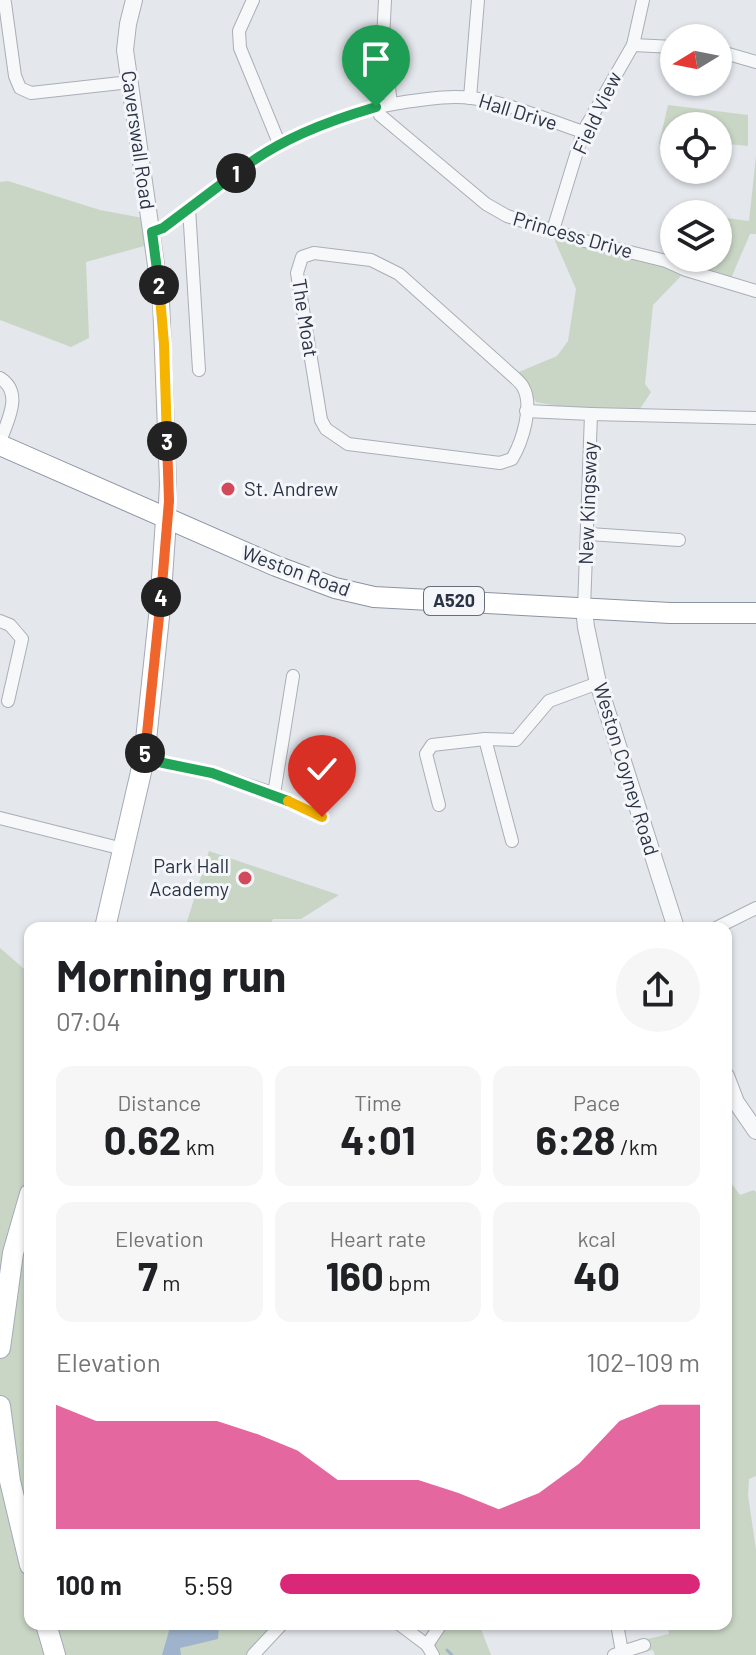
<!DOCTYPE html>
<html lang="en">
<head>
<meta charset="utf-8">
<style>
	body { margin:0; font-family:Barlow,sans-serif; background:#f6f6f6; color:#202124; height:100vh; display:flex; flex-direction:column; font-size:30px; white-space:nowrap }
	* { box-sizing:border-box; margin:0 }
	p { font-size:26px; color:#757577 }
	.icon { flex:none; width:44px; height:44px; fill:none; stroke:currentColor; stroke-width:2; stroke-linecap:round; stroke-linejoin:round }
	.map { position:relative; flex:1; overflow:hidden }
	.drawer { position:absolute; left:24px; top:922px; width:708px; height:708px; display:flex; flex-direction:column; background:#fff; border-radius:16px; box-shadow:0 2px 6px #0004 }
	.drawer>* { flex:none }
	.needle { width:52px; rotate:260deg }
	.controls { position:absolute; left:660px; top:24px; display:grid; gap:16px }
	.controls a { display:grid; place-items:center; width:72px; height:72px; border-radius:50%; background:#fff; box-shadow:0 2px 6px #0004; font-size:40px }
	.pin { position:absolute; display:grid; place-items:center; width:68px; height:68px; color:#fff; margin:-82px -34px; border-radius:50% 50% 50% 0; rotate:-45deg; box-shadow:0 0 8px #0007 }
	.pin .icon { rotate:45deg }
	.km { position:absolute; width:40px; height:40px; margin:-20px; border-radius:50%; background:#222; color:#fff; font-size:22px; line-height:40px; text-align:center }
	.round { display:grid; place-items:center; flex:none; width:84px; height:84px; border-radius:42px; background:#f6f6f6 }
	.head { display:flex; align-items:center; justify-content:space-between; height:136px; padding:0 32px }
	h1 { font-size:44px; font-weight:700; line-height:60px }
	.figures { display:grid; grid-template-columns:repeat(3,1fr); gap:12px; height:136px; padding:8px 32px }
	.figures div { display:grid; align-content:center; border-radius:16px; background:#f6f6f6; text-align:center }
	.figures b { font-size:40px; font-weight:700 }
	.figures small { font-size:22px; font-weight:400 }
	.figures p { font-size:22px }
	.chart { height:224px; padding:16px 32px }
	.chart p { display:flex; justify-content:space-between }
	.chart svg { width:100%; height:144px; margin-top:8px; fill:#db2777; opacity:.7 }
	ul { padding:0 32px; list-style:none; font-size:26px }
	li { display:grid; grid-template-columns:128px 96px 1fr; align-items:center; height:60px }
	li i { height:20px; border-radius:10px; background:#db2777 }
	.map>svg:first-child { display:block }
	.green { fill:#c9d6c5 }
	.water { fill:#9fb4cc }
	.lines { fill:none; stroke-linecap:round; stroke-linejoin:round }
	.stream { stroke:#9fb4cc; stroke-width:3 }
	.minor-casing { stroke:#a9aeb7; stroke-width:14 }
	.tertiary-casing { stroke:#a9aeb7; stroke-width:18 }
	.primary-casing { stroke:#a3abb8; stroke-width:22 }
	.trunk-casing { stroke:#8b94a3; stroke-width:22 }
	.minor { stroke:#f7f8fa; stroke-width:12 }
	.tertiary { stroke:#f7f8fa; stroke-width:16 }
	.primary { stroke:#fff; stroke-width:20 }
	.trunk { stroke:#fff; stroke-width:20 }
	.split-1-casing { stroke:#fff; stroke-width:16 }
	.split-2-casing { stroke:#fff; stroke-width:16 }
	.split-3-casing { stroke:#fff; stroke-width:16 }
	.split-4-casing { stroke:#fff; stroke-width:16 }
	.split-5-casing { stroke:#fff; stroke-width:16 }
	.split-6-casing { stroke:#fff; stroke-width:16 }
	.split-7-casing { stroke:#fff; stroke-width:16 }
	.split-1 { stroke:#22a559; stroke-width:10 }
	.split-2 { stroke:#22a559; stroke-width:10 }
	.split-3 { stroke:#f5b400; stroke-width:10 }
	.split-4 { stroke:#f0652b; stroke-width:10 }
	.split-5 { stroke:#f0652b; stroke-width:10 }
	.split-6 { stroke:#22a559; stroke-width:10 }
	.split-7 { stroke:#f5b400; stroke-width:10 }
	.poi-dot { fill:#d1495b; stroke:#f4f6f9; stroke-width:3 }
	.labels { text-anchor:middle; stroke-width:6; stroke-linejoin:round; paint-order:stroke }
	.shield { fill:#f4f6f9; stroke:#676e7b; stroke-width:2 }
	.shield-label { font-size:18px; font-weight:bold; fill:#2b3445 }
	.street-label { font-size:20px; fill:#2b3445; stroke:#f4f6f9 }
	.poi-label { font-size:20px; fill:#2b3445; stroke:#f4f6f9; text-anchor:start }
</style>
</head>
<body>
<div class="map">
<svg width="756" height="1655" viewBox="0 0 756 1655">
	<rect width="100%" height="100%" fill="#e4e7ec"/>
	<g class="green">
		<path d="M 668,105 L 748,115 L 748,146 L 718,143 L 718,126 L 674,126 L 674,151 L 659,144 Z"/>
		<path d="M 756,156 L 756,234 L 750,234 L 729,283 L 666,261 L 674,232 L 674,258 L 718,258 L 718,217 L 749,221 Z"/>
		<path d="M 8,181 L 100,210 L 143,218 L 148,245 L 86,262 L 89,338 L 71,347 L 0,320 L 0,182 Z"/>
		<path d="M 556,236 L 663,267 L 681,276 L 653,305 L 645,384 L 651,392 L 640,409 L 583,411 L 536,402 L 519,372 L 557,356 L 568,341 L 576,289 L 555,241 Z"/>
		<path d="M 209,851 L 339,895 L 301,919 L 273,919 L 268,928 L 185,928 Z"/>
		<path d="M 0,948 L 30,974 L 30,1172 L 0,1269 Z"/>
		<path d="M 726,1176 L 740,1195 L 754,1190 L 756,1192 L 756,1476 L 749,1479 L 748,1495 L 756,1550 L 756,1655 L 655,1655 L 653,1650 L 645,1652 L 643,1640 L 669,1634 L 668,1624 L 726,1624 Z"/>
		<path d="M 30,1199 L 30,1563 L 0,1401 L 0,1352 Z"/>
		<path d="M 0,1483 L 30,1594 L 30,1624 L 39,1624 L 48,1655 L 0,1655 Z"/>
		<path d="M 46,1624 L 282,1624 L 253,1655 L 55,1655 Z"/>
		<path d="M 448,1624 L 479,1624 L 491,1655 L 440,1655 L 432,1646 Z"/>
	</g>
	<path class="water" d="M 171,1624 L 219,1624 L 218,1639 L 180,1648 L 181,1655 L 162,1655 Z"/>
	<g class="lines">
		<g class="stream">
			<path d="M 423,1624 L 427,1628"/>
			<path d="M 447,1650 L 452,1655"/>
		</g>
		<g class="minor-casing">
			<g id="minor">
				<path d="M 253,0 L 239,31 L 240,48 L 279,143"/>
				<path d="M 385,0 L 383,39 L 391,104"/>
				<path d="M 0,3 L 5,3 L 15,76 L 20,88 L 31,93 L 130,82"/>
				<path d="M 633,45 L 674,47"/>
				<path d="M 718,51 L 756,62"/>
				<path d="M 470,98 L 478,0"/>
				<path d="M 376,107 L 380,115 L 486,204 L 507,216 L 585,241 L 666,261 L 686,270 L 756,291"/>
				<path d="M 189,208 L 199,370"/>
				<path d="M 553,230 L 583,132 L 633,45 L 643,0"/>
				<path d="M 152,232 L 163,228 C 243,167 300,118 405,102 C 427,99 450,95 472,98 C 510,103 547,120 583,132"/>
				<path d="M 314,253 L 371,260 L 399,274 L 514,377 C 517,380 521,383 523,387 C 534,406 522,442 512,459 L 500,463 L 348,444 L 326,429 L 321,420 L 297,273 L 302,257 Z"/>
				<path d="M 0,378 C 24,393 7,421 0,442"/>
				<path d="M 526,411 L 591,414 L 584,609"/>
				<path d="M 591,414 L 756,418"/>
				<path d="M 589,534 L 679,540"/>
				<path d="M 0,621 L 10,625 L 22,639 L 8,701"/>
				<path d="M 485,739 L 512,841"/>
				<path d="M 144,759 L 212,773 L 266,791 L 322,817"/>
				<path d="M 274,794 L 293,676"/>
				<path d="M 439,805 L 426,754 L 432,745 L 485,739 L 516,740 L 549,701 L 598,683"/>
				<path d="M 0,818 L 123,849"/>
				<path d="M 716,928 L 756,908"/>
				<path d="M 399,1624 L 427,1645 L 433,1655"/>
				<path d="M 427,1645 L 441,1624"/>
				<path d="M 622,1652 L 644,1645"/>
				<path d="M 253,1655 L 282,1624"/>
				<path d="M 614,1655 L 622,1652 L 617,1624"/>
			</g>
		</g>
		<g class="tertiary-casing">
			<g id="tertiary">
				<path d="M 134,0 L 128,24 L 125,50 L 161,300 L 168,484 L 166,520"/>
				<path d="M 584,609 L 586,627 L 598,683 L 676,928"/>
				<path d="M 726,1076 L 736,1102 L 756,1131"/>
			</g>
		</g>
		<g class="primary-casing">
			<g id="primary">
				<path d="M 105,928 L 144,759 L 160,607 L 166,520"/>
				<path d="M 0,1348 L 13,1253 L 30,1194"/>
				<path d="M 0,1406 L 10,1481 L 30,1565"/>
				<path d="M 46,1624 L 55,1655"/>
			</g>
		</g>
		<g class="trunk-casing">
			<path id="trunk" d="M 0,445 L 276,566 L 335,588 L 374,597 L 670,613 L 756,613"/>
		</g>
		<use href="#minor" class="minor"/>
		<use href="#tertiary" class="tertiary"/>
		<use href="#primary" class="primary"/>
		<use href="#trunk" class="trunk"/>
	</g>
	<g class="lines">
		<g class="split-1-casing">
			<path id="split-1" d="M 236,173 C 278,140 325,122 376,107"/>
		</g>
		<g class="split-2-casing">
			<path id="split-2" d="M 159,285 L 152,232 L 163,228 L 236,173"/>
		</g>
		<g class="split-3-casing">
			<path id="split-3" d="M 159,285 L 164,344 L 167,441"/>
		</g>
		<g class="split-4-casing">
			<path id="split-4" d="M 161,597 L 169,501 L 167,441"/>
		</g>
		<g class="split-5-casing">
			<path id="split-5" d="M 145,753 L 161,597"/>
		</g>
		<g class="split-6-casing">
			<path id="split-6" d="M 145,753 L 144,759 L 212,773 L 288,801"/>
		</g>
		<g class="split-7-casing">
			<path id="split-7" d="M 288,801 L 322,817"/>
		</g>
		<use href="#split-1" class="split-1"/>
		<use href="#split-2" class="split-2"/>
		<use href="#split-3" class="split-3"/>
		<use href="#split-4" class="split-4"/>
		<use href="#split-5" class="split-5"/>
		<use href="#split-6" class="split-6"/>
		<use href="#split-7" class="split-7"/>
	</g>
	<g class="poi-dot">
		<circle cx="228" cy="489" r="8"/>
		<circle cx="245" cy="878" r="8"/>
	</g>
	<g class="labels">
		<rect class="shield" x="424" y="587" width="60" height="28" rx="6"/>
		<g class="shield-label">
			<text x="454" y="607">A520</text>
		</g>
		<g class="street-label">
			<text transform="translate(518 112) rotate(17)" y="7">Hall Drive</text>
			<text transform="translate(597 113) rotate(-65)" y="7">Field View</text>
			<text transform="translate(138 140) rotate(82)" y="7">Caverswall Road</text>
			<text transform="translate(573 235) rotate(16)" y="7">Princess Drive</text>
			<text transform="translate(305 318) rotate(81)" y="7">The Moat</text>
			<text transform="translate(588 503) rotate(-88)" y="7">New Kingsway</text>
			<text transform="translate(296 571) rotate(20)" y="7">Weston Road</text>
			<text transform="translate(626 769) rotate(73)" y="7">Weston Coyney Road</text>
		</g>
		<g class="poi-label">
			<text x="244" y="496">St. Andrew</text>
			<text x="229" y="873" text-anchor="end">Park Hall<tspan x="229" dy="23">Academy</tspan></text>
		</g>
	</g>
</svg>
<div class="controls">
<a><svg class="needle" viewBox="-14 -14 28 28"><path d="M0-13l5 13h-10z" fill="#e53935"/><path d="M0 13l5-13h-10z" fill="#757577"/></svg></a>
<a><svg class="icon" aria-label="locate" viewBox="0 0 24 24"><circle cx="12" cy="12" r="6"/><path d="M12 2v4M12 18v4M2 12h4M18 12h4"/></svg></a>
<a><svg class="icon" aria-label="layers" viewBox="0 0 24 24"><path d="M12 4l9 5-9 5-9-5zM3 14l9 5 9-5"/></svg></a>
</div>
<div class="pin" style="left:376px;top:107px;background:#1e9e55"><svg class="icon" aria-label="arrive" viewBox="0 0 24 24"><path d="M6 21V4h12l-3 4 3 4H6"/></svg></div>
<div class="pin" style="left:322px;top:817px;background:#d93025"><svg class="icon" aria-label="check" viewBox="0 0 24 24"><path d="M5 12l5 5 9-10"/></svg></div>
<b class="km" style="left:236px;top:173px">1</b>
<b class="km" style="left:159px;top:285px">2</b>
<b class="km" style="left:167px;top:441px">3</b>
<b class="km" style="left:161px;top:597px">4</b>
<b class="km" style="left:145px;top:753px">5</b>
<section class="drawer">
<div class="head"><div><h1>Morning run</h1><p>07:04</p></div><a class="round"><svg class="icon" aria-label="share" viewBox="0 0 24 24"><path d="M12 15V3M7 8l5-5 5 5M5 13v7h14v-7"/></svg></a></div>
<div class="figures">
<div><p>Distance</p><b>0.62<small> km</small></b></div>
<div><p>Time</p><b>4:01</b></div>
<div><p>Pace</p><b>6:28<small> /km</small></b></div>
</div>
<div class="figures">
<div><p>Elevation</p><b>7<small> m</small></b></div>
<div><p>Heart rate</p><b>160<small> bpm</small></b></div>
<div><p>kcal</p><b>40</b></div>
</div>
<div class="chart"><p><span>Elevation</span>102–109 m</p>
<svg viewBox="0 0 160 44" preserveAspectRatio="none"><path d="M0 44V6L10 11L20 11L30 11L40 11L50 15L60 20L70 29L80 29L90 29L100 33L110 38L120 33L130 24L140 11L150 6L160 6V44z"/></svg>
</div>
<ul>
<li><b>100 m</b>5:59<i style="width:100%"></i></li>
</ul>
</section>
</div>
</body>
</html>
